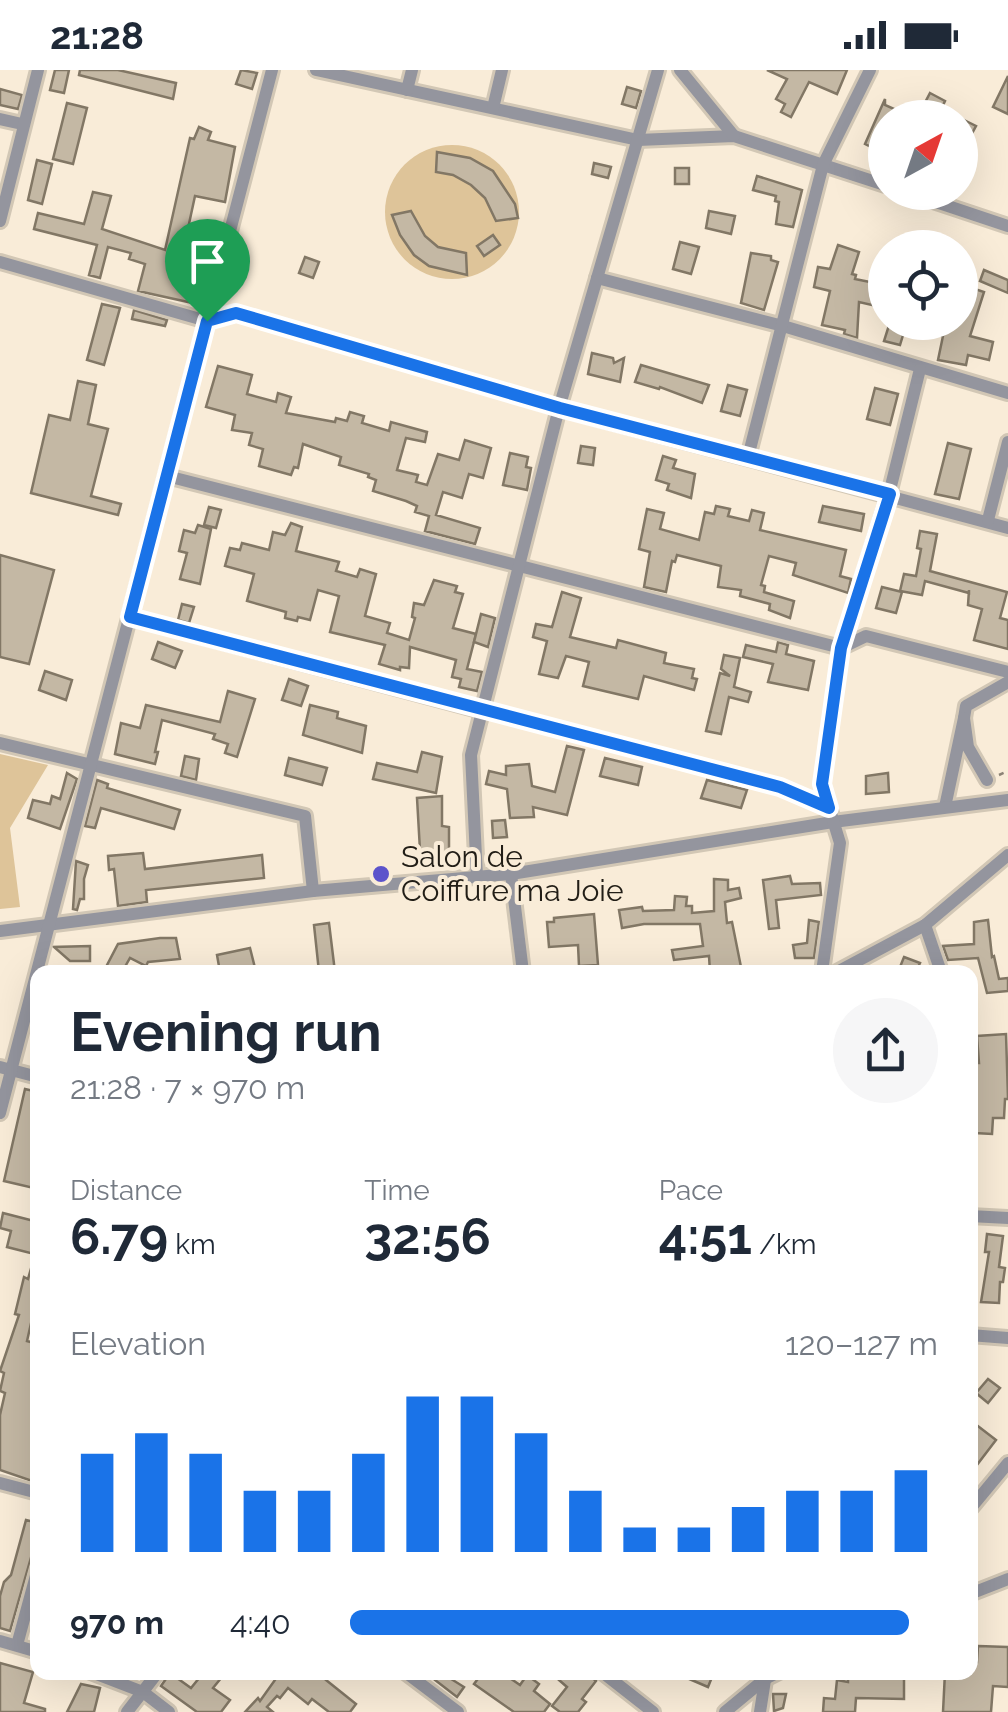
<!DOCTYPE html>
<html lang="en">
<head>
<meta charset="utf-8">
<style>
	body { margin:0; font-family:Raleway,sans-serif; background:#f6f6f7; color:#1f2937; height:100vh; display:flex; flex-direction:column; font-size:38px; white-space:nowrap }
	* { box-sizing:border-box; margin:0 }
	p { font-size:32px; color:#747a83 }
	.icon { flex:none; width:55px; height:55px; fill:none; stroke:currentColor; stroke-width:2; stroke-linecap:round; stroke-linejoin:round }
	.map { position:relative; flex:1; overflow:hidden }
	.sheet { position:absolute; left:30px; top:895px; width:948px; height:715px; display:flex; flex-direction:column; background:#fff; border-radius:20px; box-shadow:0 10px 40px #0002 }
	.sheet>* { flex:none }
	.needle { width:65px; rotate:40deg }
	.controls { position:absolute; left:868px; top:30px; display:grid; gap:20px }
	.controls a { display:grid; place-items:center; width:110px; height:110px; border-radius:50%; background:#fff; box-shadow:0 10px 40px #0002; font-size:50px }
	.pin { position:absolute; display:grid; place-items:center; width:85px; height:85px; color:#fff; margin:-102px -42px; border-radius:50% 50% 50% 0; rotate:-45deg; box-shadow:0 0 10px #0007 }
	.pin .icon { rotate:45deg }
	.round { display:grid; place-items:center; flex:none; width:105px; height:105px; border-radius:52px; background:#f6f6f7 }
	.headline { display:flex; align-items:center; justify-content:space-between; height:170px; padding:0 40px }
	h1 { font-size:55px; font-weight:700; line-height:75px }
	.stats { display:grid; grid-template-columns:repeat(3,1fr); gap:15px; height:170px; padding:10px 40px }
	.stats div { display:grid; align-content:center }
	.stats b { font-size:50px; font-weight:700 }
	.stats small { font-size:28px; font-weight:400 }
	.stats p { font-size:28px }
	.chart { height:280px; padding:20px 40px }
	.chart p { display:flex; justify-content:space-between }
	.chart svg { width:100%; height:180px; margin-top:10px; stroke:#1a73e8; stroke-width:6 }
	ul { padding:0 40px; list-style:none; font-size:32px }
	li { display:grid; grid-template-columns:160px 120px 1fr; align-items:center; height:75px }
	li i { height:25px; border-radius:12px; background:#1a73e8 }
	.status { display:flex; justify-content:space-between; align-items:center; height:70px; padding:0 50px; background:#fff; direction:ltr }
	.status svg { height:28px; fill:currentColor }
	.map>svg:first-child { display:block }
	.green { fill:#dec499 }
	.building { fill:#c4b8a4; stroke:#827765; stroke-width:2.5 }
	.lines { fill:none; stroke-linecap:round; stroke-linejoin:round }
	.service-casing { stroke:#d2c7b5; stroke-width:11 }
	.minor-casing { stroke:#d2c7b5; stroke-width:18 }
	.path { stroke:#8c8376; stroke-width:2.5; stroke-dasharray:5 8; stroke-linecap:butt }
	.service { stroke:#94959e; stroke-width:6 }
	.minor { stroke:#94959e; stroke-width:12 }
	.route-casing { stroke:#fff; stroke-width:20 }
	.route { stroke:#1a73e8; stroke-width:12 }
	.poi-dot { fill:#5c53cb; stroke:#f9ecd8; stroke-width:4 }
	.labels { text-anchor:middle; stroke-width:8; stroke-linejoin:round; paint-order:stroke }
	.poi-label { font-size:30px; fill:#211d16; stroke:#f9ecd8; text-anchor:start }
</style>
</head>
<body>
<div class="status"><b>21:28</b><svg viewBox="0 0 49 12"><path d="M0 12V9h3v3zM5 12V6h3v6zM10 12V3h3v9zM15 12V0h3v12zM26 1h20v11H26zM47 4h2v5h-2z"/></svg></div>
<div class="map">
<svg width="1008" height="1642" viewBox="0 0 1008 1642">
	<rect width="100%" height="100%" fill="#f9ecd8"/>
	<g class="green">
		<circle cx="452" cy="142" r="67"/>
		<path d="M 0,684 L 48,695 L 10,758 L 20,837 L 0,839 Z"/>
	</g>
	<g class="building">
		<path d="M 55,0 L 69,0 L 64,23 L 50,20 Z"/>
		<path d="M 80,0 L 118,0 L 176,13 L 173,29 L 79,5 Z"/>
		<path d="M 241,0 L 257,3 L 252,19 L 236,14 Z"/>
		<path d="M 767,0 L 847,0 L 837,24 L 809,12 L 791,47 L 781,42 L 785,34 L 776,29 L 787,9 Z"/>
		<path d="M 1008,6 L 1008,44 L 993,37 Z"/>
		<path d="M 627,17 L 641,21 L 636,38 L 622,34 Z"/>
		<path d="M 0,19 L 22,25 L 18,39 L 0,35 Z"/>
		<path d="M 930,23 L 945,31 L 937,48 L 917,48 Z"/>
		<path d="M 885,29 L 885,35 L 914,48 L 885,48 L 885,84 L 865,74 Z"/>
		<path d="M 67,33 L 87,38 L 73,94 L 53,89 Z"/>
		<path d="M 960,48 L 976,56 L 969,69 L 960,64 Z"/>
		<path d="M 199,57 L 211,62 L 208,70 L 235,77 L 225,132 L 195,126 L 187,163 L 214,168 L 199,214 L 202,215 L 197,234 L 138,221 L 145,194 L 129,189 L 131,183 L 108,177 L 100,208 L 89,205 L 97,175 L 34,159 L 38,143 L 84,154 L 93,122 L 111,126 L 102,159 L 165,180 L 190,68 L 194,69 Z"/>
		<path d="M 437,82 L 470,88 L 493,101 L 515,134 L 518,148 L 496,151 L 485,128 L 471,115 L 453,105 L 436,102 Z"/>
		<path d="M 37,90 L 52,94 L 42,134 L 28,130 Z"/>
		<path d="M 594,93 L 611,97 L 608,108 L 592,104 Z"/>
		<rect x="675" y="98" width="14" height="16"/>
		<path d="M 757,106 L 802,120 L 793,157 L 776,154 L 779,132 L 775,131 L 776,126 L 753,120 Z"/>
		<path d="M 411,141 L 425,166 L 438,177 L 466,183 L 467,205 L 429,196 L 414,185 L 400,165 L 392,145 Z"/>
		<path d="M 709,141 L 735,146 L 731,164 L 706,158 Z"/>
		<path d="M 493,165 L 500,175 L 484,186 L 477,176 Z"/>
		<path d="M 680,172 L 699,177 L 691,204 L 673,199 Z"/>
		<path d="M 838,175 L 859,182 L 852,204 L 856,205 L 855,209 L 885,215 L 885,238 L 859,232 L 857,268 L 844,264 L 845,260 L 822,255 L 830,221 L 814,217 L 818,197 L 830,199 Z"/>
		<path d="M 751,183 L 771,186 L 771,190 L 778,192 L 764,240 L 741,233 Z"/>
		<path d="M 305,187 L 319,192 L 313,208 L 299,203 Z"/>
		<path d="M 984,200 L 1008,210 L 1008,223 L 980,211 Z"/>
		<path d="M 966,216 L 984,222 L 970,266 L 993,272 L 989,290 L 968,285 L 966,295 L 938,290 L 943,266 L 935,264 L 937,252 L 960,252 L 960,221 L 964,222 Z"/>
		<path d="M 102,234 L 120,238 L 104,295 L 87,290 Z"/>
		<path d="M 134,240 L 167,250 L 165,256 L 132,249 Z"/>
		<path d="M 890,252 L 907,252 L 900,275 L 884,271 Z"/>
		<path d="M 592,283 L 613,288 L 614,293 L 624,288 L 620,312 L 588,304 Z"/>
		<path d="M 641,295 L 709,315 L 702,333 L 660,317 L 659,319 L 635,312 Z"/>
		<path d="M 218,296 L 252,305 L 247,324 L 276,332 L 278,323 L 291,327 L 286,343 L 335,352 L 336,348 L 347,351 L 350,342 L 364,346 L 362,353 L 389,361 L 391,352 L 427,362 L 425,372 L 406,368 L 397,400 L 418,405 L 416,412 L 427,415 L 438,384 L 459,390 L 465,370 L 491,378 L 483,408 L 469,404 L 462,428 L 443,422 L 436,445 L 480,458 L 475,474 L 425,461 L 429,446 L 415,442 L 417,436 L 406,431 L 373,421 L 376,410 L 368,407 L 369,404 L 339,395 L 341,387 L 303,374 L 298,398 L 294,397 L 291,405 L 259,396 L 263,379 L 249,375 L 252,363 L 232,360 L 235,345 L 206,337 Z"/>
		<path d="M 78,311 L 96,315 L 88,354 L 108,359 L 91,426 L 121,434 L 118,445 L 31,423 L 49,345 L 70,350 Z"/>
		<path d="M 728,315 L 747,320 L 740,346 L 721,341 Z"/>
		<path d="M 875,318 L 898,324 L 890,355 L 867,349 Z"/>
		<path d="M 948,373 L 971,379 L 959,429 L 935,424 Z"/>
		<path d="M 581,376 L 595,378 L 593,395 L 578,393 Z"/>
		<path d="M 510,383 L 528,387 L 526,397 L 531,398 L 527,420 L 503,415 Z"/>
		<path d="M 663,386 L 676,390 L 673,398 L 695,404 L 691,428 L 667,420 L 669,414 L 656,410 Z"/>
		<path d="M 716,436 L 730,439 L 728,446 L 749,451 L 752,440 L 764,443 L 760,460 L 846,480 L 840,506 L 851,509 L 848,523 L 793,505 L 796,493 L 769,486 L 761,515 L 765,516 L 764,522 L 794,531 L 790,548 L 769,540 L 770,534 L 740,526 L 741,520 L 718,517 L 721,496 L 677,485 L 675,492 L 672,491 L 666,522 L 644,517 L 650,482 L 639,479 L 647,439 L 664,443 L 660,459 L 699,470 L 705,442 L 714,444 Z"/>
		<path d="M 823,436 L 864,444 L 861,461 L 819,452 Z"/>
		<path d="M 209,437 L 221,440 L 216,458 L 204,455 Z"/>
		<path d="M 291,453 L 302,457 L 296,481 L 339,492 L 336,501 L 357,507 L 360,499 L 376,504 L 365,546 L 390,553 L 387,563 L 409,570 L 415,548 L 412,547 L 414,533 L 424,535 L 434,510 L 457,516 L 455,522 L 463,524 L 453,558 L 476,564 L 467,599 L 482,602 L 477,621 L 459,617 L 461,609 L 452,607 L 456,590 L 410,577 L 409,598 L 400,597 L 400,600 L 379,594 L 385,575 L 330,562 L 339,526 L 318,520 L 310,550 L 298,547 L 297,551 L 285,548 L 286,542 L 247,531 L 254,504 L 225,496 L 230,478 L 240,480 L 242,473 L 269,480 L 273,462 L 285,465 Z"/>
		<path d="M 198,455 L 211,459 L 200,514 L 180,509 L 187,483 L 179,481 L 184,460 L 195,463 Z"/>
		<path d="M 920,461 L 937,464 L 930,501 L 1007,522 L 1000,548 L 1008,550 L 1008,579 L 974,570 L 982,539 L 968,535 L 969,520 L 969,523 L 925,511 L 922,525 L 900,521 L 904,504 L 916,506 L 921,479 L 917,478 Z"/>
		<path d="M 0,485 L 54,500 L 29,594 L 0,587 Z"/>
		<path d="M 882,517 L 902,522 L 896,543 L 876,538 Z"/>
		<path d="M 562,522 L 581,528 L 570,567 L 616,578 L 618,570 L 666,583 L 664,593 L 694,599 L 692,608 L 697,609 L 694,620 L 644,606 L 638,629 L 583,616 L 589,592 L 566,586 L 558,608 L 539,604 L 547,571 L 533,567 L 536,554 L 552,557 Z"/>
		<path d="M 182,534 L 194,537 L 189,553 L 178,550 Z"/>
		<path d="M 481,544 L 495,548 L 488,577 L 474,572 Z"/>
		<path d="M 158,572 L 182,581 L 175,598 L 152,589 Z"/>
		<path d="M 778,572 L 788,575 L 786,584 L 814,591 L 808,620 L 768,612 L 773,594 L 743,587 L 746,575 L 776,582 Z"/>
		<path d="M 724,585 L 740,588 L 734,617 L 751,622 L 748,632 L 729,627 L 721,664 L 706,661 L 720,603 L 730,606 L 721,599 Z"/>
		<path d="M 45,601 L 72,610 L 66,630 L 39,620 Z"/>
		<path d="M 289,609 L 308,616 L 301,636 L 282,630 Z"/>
		<path d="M 228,621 L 255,629 L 237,687 L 225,683 L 228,674 L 213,669 L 215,664 L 162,650 L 155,682 L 158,682 L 155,694 L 115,684 L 121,653 L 140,658 L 146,635 L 220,652 Z"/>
		<path d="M 310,635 L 338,642 L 337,648 L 366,656 L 362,683 L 303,665 Z"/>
		<path d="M 567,676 L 584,680 L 567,745 L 533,737 L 534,747 L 510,748 L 507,719 L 486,714 L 489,701 L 506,705 L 506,696 L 529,694 L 532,716 L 555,722 Z"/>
		<path d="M 422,682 L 442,687 L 436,723 L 373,709 L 377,693 L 417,702 Z"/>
		<path d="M 185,686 L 199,689 L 196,710 L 181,706 Z"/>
		<path d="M 289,688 L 327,698 L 322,715 L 285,705 Z"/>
		<path d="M 605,688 L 642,697 L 638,715 L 600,706 Z"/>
		<path d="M 67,703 L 77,709 L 60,759 L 28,748 L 33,730 L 50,734 L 52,726 L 60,729 Z"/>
		<path d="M 888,703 L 889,722 L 866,724 L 866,706 Z"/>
		<path d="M 97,710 L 108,714 L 107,718 L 180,740 L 174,759 L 101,738 L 95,758 L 85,756 Z"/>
		<path d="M 707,710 L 747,720 L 741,738 L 701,728 Z"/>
		<path d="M 442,726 L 442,756 L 449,757 L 449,796 L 421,798 L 417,728 Z"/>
		<path d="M 505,750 L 507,767 L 493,768 L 492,751 Z"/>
		<path d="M 143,783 L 145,799 L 262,785 L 264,808 L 146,820 L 147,832 L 118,836 L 114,799 L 109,800 L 108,786 Z"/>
		<path d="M 76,791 L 88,795 L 84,809 L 84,829 L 80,829 L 77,840 L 73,839 Z"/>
		<path d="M 790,806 L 792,814 L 820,813 L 821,825 L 776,830 L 779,858 L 769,859 L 763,810 Z"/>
		<path d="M 714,809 L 728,810 L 728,820 L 739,818 L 741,828 L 725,832 L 727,853 L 732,852 L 741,897 L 710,902 L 709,886 L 674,890 L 672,880 L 703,876 L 700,854 L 644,854 L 622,858 L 619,840 L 642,837 L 643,841 L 674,840 L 675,826 L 687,827 L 686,836 L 692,836 L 692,843 L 714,841 Z"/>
		<path d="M 594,844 L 598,895 L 579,896 L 578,875 L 549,877 L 547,852 L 554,852 L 554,848 Z"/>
		<path d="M 809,850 L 819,852 L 814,888 L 795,888 L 793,875 L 807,873 Z"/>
		<path d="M 988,850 L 992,887 L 994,886 L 999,909 L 1008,908 L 1008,921 L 987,923 L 978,888 L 948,890 L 943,876 L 974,874 L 974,852 Z"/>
		<path d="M 329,853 L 335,902 L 319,902 L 314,855 Z"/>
		<path d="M 160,868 L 176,868 L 180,889 L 148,892 L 146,896 L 130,888 L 122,902 L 106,897 L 118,874 Z"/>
		<path d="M 90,876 L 90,891 L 70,891 L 54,877 Z"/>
		<path d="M 250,878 L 256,902 L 220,902 L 217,885 Z"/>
		<path d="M 904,887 L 920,893 L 916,902 L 898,902 Z"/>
		<path d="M 1006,964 L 1008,1029 L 1005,1029 L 1004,1048 L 993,1048 L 992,1064 L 975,1063 L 974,1007 L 970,1008 L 970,993 L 979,993 L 977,966 Z"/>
		<path d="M 25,1019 L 38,1022 L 38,1119 L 4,1111 Z"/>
		<path d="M 3,1143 L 38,1152 L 38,1185 L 7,1177 L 11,1161 L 0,1158 Z"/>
		<path d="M 987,1164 L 1003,1166 L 999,1197 L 1005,1198 L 1003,1212 L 1000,1212 L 999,1233 L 981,1232 L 989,1182 L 985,1182 Z"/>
		<path d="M 34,1188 L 38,1189 L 38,1250 L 32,1249 L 27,1271 L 38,1274 L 35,1319 L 38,1320 L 38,1413 L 0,1400 L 0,1345 L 5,1323 L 0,1321 L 4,1303 L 0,1301 L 19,1245 L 15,1244 L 24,1207 L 28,1209 Z"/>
		<path d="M 988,1309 L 1000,1318 L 988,1333 L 976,1323 Z"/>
		<path d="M 970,1350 L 996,1370 L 970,1404 Z"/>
		<path d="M 26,1450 L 38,1453 L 38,1463 L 10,1561 L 0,1558 L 0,1526 L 4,1512 L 11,1505 Z"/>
		<path d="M 978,1576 L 1008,1577 L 1008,1617 L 993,1616 L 991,1642 L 943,1642 L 945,1602 L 970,1602 L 970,1591 L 977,1592 Z"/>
		<path d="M 0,1593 L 33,1602 L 24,1633 L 45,1639 L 45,1642 L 0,1642 Z"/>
		<path d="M 204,1602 L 226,1602 L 213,1618 L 230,1630 L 221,1642 L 197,1642 L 161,1616 L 170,1603 L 191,1618 Z"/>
		<path d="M 267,1602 L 332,1602 L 326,1610 L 356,1634 L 350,1642 L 329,1642 L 312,1629 L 308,1634 L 288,1618 L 280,1628 L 277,1626 L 267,1637 L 273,1642 L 245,1642 L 258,1628 L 260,1631 L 275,1610 Z"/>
		<path d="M 440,1602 L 464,1617 L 457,1627 L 435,1610 Z"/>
		<path d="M 483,1602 L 501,1602 L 520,1615 L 527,1605 L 539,1614 L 534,1621 L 550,1634 L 544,1642 L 514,1642 L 474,1614 Z"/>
		<path d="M 565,1602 L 586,1602 L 596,1611 L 582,1629 L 586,1632 L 578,1642 L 560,1642 L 552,1636 L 567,1617 L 559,1610 Z"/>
		<path d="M 673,1602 L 714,1602 L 708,1617 Z"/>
		<path d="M 848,1602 L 904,1602 L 904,1629 L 856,1628 L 855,1642 L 823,1642 L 824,1628 L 835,1629 L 837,1610 L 848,1612 Z"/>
		<path d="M 81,1614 L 100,1618 L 94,1642 L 67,1642 Z"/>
		<path d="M 773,1624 L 786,1624 L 783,1638 L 774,1641 Z"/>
	</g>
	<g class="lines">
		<g class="service-casing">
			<path id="service" d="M 483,642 L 780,717 L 827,737"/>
		</g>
		<g class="minor-casing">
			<g id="minor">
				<path d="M 316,0 L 638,70 L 734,66 L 885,115"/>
				<path d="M 680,0 L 734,66"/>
				<path d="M 407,20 L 412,0"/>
				<path d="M 493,38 L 502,0"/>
				<path d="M 0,49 L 22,54"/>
				<path d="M 906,122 L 1008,156"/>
				<path d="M 0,151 L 38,0"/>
				<path d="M 0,192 L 207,251 L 236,243 L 559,338 L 1008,458"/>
				<path d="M 597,208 L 783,256 L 1008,323"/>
				<path d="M 748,387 L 823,95 L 870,0"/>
				<path d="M 167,406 L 841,578 L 866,566 L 1008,602"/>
				<path d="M 988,450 L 1008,372"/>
				<path d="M 130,547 L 482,641"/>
				<path d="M 964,648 L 966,636 L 1008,612"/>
				<path d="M 0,673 L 305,746 L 313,821"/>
				<path d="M 945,737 L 964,648 L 968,677 L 987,710"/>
				<path d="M 511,804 L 523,902"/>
				<path d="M 477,807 L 471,685 L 559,338 L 658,0"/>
				<path d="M 925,855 L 941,902"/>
				<path d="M 0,861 L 313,821 L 511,804 L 833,752 L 1008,730"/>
				<path d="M 822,902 L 840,773 L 822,714 L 841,578 L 889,424 L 920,299"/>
				<path d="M 837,902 L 925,855 L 1008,785"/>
				<path d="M 0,997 L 38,1007"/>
				<path d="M 0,1043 L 272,0"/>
				<path d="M 970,1146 L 1008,1148"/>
				<path d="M 970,1265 L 1008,1268"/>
				<path d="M 0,1413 L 38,1423"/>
				<path d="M 970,1439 L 1008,1393"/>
				<path d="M 970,1524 L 1008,1509"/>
				<path d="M 0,1571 L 38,1582"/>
				<path d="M 17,1575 L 38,1498"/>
				<path d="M 91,1602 L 143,1622 L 169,1642"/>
				<path d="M 405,1602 L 458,1642"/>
				<path d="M 602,1602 L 653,1642"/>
				<path d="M 127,1642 L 158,1602"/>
				<path d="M 725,1642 L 765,1609 L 779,1602"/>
				<path d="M 760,1642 L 765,1610"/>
			</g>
		</g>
		<path class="path" d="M 999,705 L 1008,701"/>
		<use href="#service" class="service"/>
		<use href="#minor" class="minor"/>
	</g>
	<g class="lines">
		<g class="route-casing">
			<path id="route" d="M 236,243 L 560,338 L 890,424 L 841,578 L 822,714 L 829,738 L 780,717 L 130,547 L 207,251 Z"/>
		</g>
		<use href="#route" class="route"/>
	</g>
	<circle class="poi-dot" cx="381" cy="804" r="10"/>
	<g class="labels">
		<g class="poi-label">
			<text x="401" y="797">Salon de<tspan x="401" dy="34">Coiffure ma Joie</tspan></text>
		</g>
	</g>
</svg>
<div class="controls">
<a><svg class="needle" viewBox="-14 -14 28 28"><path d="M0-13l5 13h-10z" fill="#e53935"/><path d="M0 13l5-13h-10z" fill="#747a83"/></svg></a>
<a><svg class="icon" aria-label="locate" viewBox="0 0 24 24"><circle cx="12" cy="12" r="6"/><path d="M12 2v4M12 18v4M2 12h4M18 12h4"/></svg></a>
</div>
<div class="pin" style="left:207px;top:251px;background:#1e9e55"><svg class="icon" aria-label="arrive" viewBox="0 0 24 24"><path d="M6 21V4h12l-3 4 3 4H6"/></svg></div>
<section class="sheet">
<div class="headline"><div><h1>Evening run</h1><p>21:28 · 7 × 970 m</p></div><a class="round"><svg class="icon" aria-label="share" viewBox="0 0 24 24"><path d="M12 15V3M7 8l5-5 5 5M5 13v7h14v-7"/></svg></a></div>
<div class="stats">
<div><p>Distance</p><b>6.79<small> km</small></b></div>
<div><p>Time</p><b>32:56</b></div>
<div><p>Pace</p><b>4:51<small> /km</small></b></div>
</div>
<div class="chart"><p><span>Elevation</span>120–127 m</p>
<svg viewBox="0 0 160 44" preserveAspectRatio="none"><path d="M5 44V20M15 44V15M25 44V20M35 44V29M45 44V29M55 44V20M65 44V6M75 44V6M85 44V15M95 44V29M105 44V38M115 44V38M125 44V33M135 44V29M145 44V29M155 44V24"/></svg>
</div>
<ul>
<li><b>970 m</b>4:40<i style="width:95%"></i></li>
</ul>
</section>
</div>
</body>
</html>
